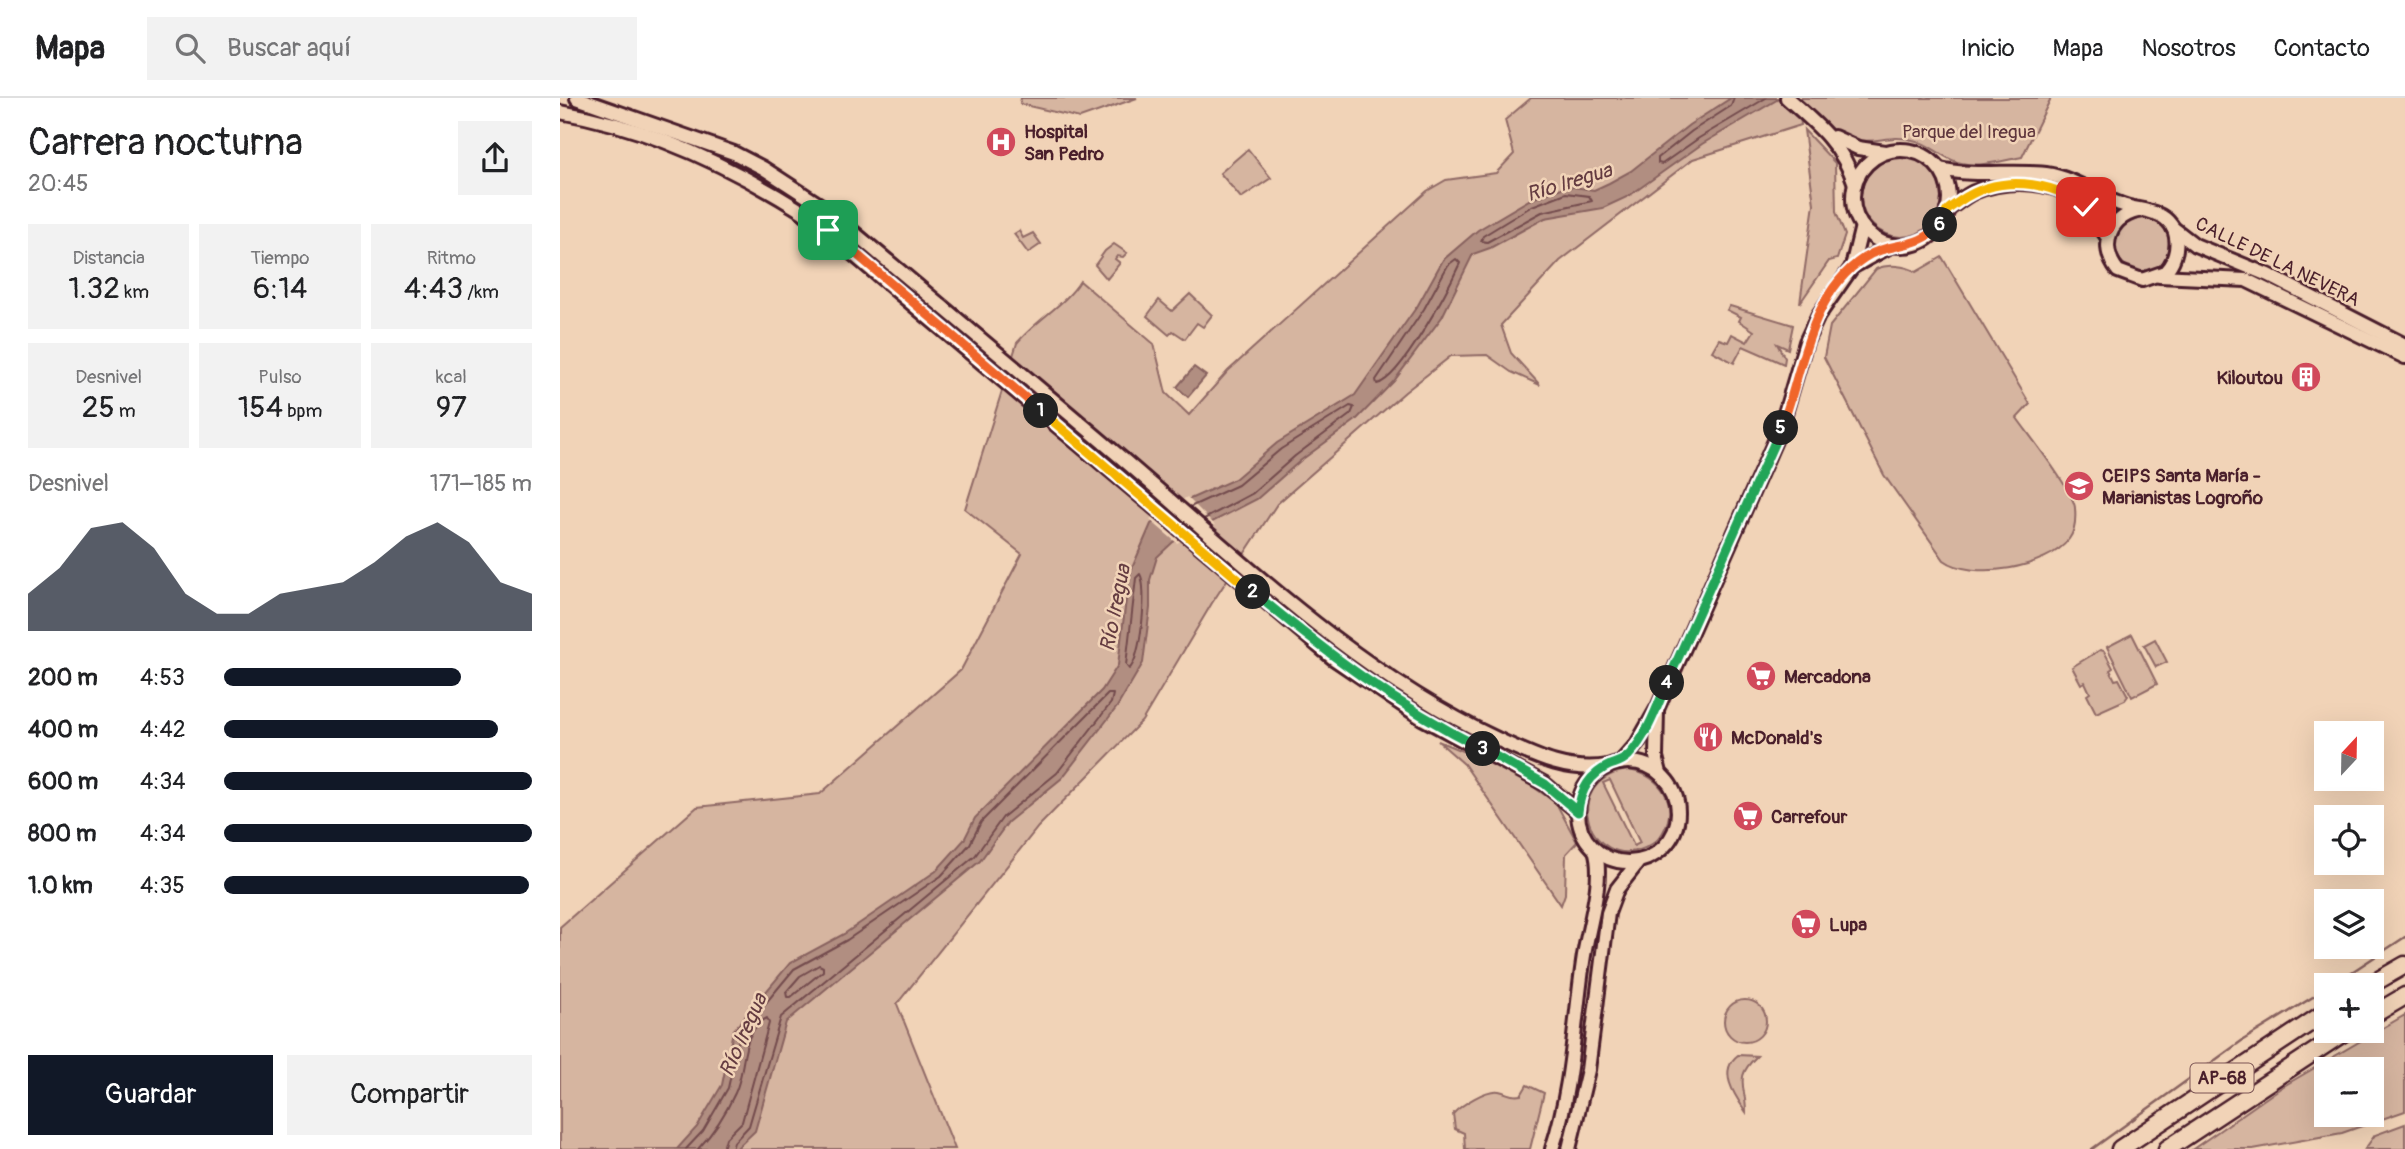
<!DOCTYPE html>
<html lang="es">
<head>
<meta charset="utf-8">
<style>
	body { margin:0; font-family:Pangolin,sans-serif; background:#f2f2f2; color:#202124; height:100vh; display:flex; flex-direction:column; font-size:26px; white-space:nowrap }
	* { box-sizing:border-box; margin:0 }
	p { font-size:23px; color:#757577 }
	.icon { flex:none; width:38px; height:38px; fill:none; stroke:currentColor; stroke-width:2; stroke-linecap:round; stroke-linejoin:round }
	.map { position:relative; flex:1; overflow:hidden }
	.drawer { display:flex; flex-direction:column; background:#fff; width:560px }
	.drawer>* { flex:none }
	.needle { width:46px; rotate:22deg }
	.fabs { position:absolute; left:1754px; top:623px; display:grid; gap:14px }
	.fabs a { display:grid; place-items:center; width:70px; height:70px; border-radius:0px; background:#fff; box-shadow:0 7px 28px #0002; font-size:35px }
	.pin { position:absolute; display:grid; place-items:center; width:60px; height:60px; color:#fff; margin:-30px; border-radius:14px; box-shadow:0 4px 10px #0006 }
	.km { position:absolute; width:35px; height:35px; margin:-18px; border-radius:50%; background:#222; color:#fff; font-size:19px; line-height:35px; text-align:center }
	.round { display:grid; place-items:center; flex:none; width:74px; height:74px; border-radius:0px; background:#f2f2f2 }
	.summary { display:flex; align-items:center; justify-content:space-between; height:119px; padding:0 28px }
	h1 { font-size:38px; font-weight:600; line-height:52px }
	.figures { display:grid; grid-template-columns:repeat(3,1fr); gap:10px; height:119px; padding:7px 28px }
	.figures div { display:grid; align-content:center; border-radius:0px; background:#f2f2f2; text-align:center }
	.figures b { font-size:30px; font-weight:600 }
	.figures small { font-size:19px; font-weight:400 }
	.figures p { font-size:19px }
	.chart { height:196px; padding:14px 28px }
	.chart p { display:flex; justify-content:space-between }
	.chart svg { width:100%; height:126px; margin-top:7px; fill:#111827; opacity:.7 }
	.cta { display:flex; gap:14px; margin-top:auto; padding:14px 28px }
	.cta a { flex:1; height:80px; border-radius:0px; background:#111827; color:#fff; font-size:28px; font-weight:600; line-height:80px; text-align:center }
	.cta a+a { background:#f2f2f2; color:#202124 }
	ul { padding:0 28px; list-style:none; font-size:23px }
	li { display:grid; grid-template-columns:112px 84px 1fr; align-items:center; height:52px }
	li i { height:18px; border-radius:9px; background:#111827 }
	header { display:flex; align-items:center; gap:42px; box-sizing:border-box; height:98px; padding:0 35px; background:#fff; border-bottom:2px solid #e0e0e0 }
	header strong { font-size:33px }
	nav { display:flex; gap:38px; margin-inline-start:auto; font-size:24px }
	.search { width:490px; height:63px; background:#f2f2f2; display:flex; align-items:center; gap:18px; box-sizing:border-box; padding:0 24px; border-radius:0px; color:#757577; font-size:26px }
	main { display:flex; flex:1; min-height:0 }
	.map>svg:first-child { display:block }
	.green { fill:#d6b5a0; stroke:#906a66; stroke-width:2; fill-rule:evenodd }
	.water { fill:#b18e81; stroke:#88625f; stroke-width:2 }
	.pier { fill:#f1d3b7 }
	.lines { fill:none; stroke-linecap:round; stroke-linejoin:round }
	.shore { stroke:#734b4d; stroke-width:2 }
	.stream { stroke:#88625f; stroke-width:2.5 }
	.secondary-casing { stroke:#4a1f2b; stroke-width:18 }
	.highway-casing { stroke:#4a1f2b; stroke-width:21 }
	.secondary { stroke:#f1d3b7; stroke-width:12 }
	.highway { stroke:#f1d3b7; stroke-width:16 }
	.split-1-casing { stroke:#fff; stroke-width:14 }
	.split-2-casing { stroke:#fff; stroke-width:14 }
	.split-3-casing { stroke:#fff; stroke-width:14 }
	.split-4-casing { stroke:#fff; stroke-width:14 }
	.split-5-casing { stroke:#fff; stroke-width:14 }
	.split-6-casing { stroke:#fff; stroke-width:14 }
	.split-7-casing { stroke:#fff; stroke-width:14 }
	.split-1 { stroke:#f0652b; stroke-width:9 }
	.split-2 { stroke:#f5b400; stroke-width:9 }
	.split-3 { stroke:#22a559; stroke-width:9 }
	.split-4 { stroke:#22a559; stroke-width:9 }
	.split-5 { stroke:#22a559; stroke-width:9 }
	.split-6 { stroke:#f0652b; stroke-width:9 }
	.split-7 { stroke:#f5b400; stroke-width:9 }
	.labels { text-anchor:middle; stroke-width:5; stroke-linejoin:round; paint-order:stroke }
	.shield { fill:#f1d3b7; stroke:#7c5555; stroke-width:2 }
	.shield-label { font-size:18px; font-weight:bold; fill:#4a1f2b }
	.poi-label { font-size:19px; font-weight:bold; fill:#4a1f2b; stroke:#f1d3b7; text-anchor:start }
	.park-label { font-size:19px; fill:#5f363d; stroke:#f1d3b7 }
	.street-label { font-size:19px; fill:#4a1f2b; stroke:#f1d3b7 }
	.water-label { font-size:21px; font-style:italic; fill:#643b40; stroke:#f1d3b7 }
</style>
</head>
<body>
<header>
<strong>Mapa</strong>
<div class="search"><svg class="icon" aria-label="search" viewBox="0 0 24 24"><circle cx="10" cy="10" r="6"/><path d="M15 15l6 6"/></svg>Buscar aquí</div>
<nav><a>Inicio</a><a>Mapa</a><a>Nosotros</a><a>Contacto</a></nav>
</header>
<main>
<section class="drawer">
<div class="summary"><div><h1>Carrera nocturna</h1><p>20:45</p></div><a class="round"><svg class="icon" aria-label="share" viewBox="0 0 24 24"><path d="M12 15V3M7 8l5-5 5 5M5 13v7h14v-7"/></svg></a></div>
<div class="figures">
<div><p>Distancia</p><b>1.32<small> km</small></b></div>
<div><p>Tiempo</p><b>6:14</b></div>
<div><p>Ritmo</p><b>4:43<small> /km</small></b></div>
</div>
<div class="figures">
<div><p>Desnivel</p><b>25<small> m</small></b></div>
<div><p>Pulso</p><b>154<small> bpm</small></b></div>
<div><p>kcal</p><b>97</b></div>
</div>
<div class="chart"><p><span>Desnivel</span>171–185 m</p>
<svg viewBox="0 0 160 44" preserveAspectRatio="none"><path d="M0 44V31L10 22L20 8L30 6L40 15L50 31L60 38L70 38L80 31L90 29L100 27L110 20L120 11L130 6L140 13L150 27L160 31V44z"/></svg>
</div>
<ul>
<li><b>200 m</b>4:53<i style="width:77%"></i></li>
<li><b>400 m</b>4:42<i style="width:89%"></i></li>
<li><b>600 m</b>4:34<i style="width:100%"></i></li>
<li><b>800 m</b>4:34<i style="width:100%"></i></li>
<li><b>1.0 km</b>4:35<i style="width:99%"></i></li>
</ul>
<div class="cta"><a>Guardar</a><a>Compartir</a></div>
</section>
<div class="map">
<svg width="1845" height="1051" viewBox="0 0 1845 1051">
	<rect width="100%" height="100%" fill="#f1d3b7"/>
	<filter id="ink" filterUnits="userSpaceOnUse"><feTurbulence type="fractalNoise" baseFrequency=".0143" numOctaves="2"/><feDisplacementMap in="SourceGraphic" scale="14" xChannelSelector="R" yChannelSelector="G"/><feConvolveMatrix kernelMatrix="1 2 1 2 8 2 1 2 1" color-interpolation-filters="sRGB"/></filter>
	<g filter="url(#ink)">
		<g class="green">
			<path d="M 461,0 L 577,0 L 520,20 L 460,6 Z"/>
			<path d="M 971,0 L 1491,0 L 1462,59 C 1440,63 1413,72 1392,62 C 1378,56 1368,45 1353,42 C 1321,34 1310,54 1274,32 L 1267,40 L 1240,17 L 1241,27 L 1133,61 L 1000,163 L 941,227 L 951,255 L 980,287 L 951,274 L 927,257 L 891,258 L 845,294 L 717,406 L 652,505 L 582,623 L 478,729 L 337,906 L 395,1051 L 0,1051 L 0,829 L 137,709 L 260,696 L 401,572 L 462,456 L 405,411 L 457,245 C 476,222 507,205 520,183 L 594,246 L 606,295 L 629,317 L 668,273 L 867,93 L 886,82 L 936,75 L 954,56 L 945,22 Z"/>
			<path d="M 1244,32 L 1275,65 L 1276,114 L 1285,137 L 1277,161 L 1269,163 L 1240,205 L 1254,106 Z"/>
			<path d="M 688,51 L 711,80 L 681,100 L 660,75 Z"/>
			<circle cx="1341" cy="99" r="40"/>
			<circle cx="1583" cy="146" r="28"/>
			<path d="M 459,133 L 463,140 L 473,135 L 481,146 L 468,155 L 454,136 Z"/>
			<path d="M 554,146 L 567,155 L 563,159 L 557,158 L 555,161 L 560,165 L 547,181 L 535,167 L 545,153 Z"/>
			<path d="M 1382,159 L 1470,306 L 1457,320 C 1469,337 1514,394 1515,410 C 1516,421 1515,433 1509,441 C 1488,470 1412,483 1384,462 L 1324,377 L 1264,259 L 1270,228 L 1316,171 C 1328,166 1345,167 1356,174 Z"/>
			<path d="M 630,196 L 652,217 L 643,229 L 637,225 L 625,241 L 613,233 L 609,237 L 587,218 L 599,202 L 612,213 Z"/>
			<path d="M 1170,208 L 1233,227 L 1228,251 L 1217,246 L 1225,260 L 1224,266 L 1183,248 L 1174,265 L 1152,253 L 1159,241 L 1168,244 L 1172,236 L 1187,244 L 1194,233 L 1179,223 L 1181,219 L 1167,212 Z"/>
			<path d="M 1572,536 L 1597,586 L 1572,599 L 1547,549 Z"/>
			<path d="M 1595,541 L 1607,564 L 1596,569 L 1584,547 Z"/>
			<path d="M 1540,552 L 1544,553 L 1553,570 L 1550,572 L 1555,582 L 1559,581 L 1568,598 L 1565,602 L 1536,615 L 1527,597 L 1530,595 L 1525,584 L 1521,586 L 1512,569 Z"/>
			<path d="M 878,643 L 948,672 L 972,688 L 996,705 L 1017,744 L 1006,756 L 1005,796 L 1001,807 L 904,666 Z"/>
			<path d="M 1067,672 C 1094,675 1118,698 1106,728 C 1102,738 1094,746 1085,750 C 1030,774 997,684 1067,672 ZM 1050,682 L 1080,745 L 1074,748 L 1043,685 Z"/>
			<circle cx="1185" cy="923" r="21"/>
			<path d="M 1845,917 L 1845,1013 L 1782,1035 L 1693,1051 L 1633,1051 L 1722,989 ZM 1766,971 L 1811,971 L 1811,1017 L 1766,1017 Z"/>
			<path d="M 1178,957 L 1197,958 C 1173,981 1186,986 1186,1014 C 1175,998 1157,973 1178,957 Z"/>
			<path d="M 967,987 L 984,995 L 970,1051 L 905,1051 L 904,1035 L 895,1031 L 893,1016 C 901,1007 926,991 939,993 C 949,995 950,999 961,997 Z"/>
			<path d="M 1845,1026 L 1845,1051 L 1805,1051 L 1815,1037 Z"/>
		</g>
		<g class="water">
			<path d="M 1171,0 L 1220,0 L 1142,46 L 1069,98 L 1043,110 L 985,120 L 930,150 L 913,156 L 882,219 L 834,283 L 796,322 L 740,363 L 697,401 L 613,444 L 597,459 L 590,482 L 590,510 L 583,565 L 557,609 L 502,680 L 448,724 L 420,763 L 226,924 L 195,1033 L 176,1051 L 117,1051 L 137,1029 L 162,987 L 173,933 L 230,865 L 284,836 L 376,773 L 404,742 L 415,720 L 542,592 L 558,567 L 569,477 L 591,426 L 630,401 L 675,381 L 717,345 L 795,297 L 858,207 L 883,162 L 918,132 L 969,102 L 1007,88 L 1034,92 L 1049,85 L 1071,73 L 1129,27 Z"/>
			<path d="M 634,269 L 646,278 L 628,299 L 617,289 Z"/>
		</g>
		<path class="pier" d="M 627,399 L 655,427 L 617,445 L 590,422 Z"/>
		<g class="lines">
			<g class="shore">
				<path d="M 1174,0 L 1171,8 L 1132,33 L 1098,60 L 1098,65 L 1102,66 L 1139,40 L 1206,0"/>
				<path d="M 1006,95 L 1029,98 L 1032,103 L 982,114 L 927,144 L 921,143 L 923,138 L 972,108 Z"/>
				<path d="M 896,161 L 900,165 C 889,189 841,281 817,286 L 816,282 L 864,211 L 888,167 Z"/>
				<path d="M 630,409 L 678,387 L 721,351 L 790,308 L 794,309 L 791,316 L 735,358 L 693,395 L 644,421"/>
				<path d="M 580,476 C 588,489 581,563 569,571 L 566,567 L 576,480 Z"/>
				<path d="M 259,867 L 263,869 L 263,873 L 231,899 L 227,899 L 226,894 L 240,878 Z"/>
				<path d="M 126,1051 L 143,1033 L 168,990 L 180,936 L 234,871 L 287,842 L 381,778 L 410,746 L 421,724 L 548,596 L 553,596 L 551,605 L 497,675 L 443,719 L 415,758 L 221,919 L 189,1028 L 174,1044 L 172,1051"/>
				<path d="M 138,1051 C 153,1035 166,1015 175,995 C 187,971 179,934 207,920 L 209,925 L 182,1024 L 166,1040 L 163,1051"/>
			</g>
			<g class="stream">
				<path d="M 1772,887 L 1845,839"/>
				<path d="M 1532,1051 L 1683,942 L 1766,891"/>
			</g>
			<g class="secondary-casing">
				<g id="secondary">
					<path d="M 17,0 L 174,55 L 203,70 L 263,109 C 362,191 460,274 558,357 C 679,460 793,573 937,641 C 974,658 1007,675 1048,668"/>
					<path d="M 1227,0 C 1257,26 1283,48 1295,86"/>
					<path d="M 0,14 C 87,29 169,67 243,114 L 773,560 L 862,620 L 985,686 L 1018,714"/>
					<path d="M 1274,39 L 1298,50 L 1325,54"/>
					<circle cx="1341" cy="100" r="48"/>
					<path d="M 1380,71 C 1415,79 1450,72 1486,76 C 1514,80 1535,97 1560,106 C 1572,111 1585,111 1597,116 C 1622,126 1621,157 1605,174 L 1582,182 L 1558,173 C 1537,147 1551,115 1584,112"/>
					<path d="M 1387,112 C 1396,106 1405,98 1414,94 C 1448,80 1499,81 1526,109 C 1534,118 1541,130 1548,140"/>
					<path d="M 1613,130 L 1635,147 L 1708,177 L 1845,247"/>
					<path d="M 1292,169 L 1302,128"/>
					<path d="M 1599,178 L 1686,182 L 1845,259"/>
					<path d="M 1097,613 L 1096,659 L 1100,675"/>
					<circle cx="1068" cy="714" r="50"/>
					<path d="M 1060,665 L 1077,646 L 1098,609 L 1221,329 L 1246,244 L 1258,218 L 1292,169 L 1332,147"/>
					<path d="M 992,1051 C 1012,990 1014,927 1023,864 C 1027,832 1045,782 1035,752"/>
					<path d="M 1009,1051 L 1028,972 L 1048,815 L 1057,791 L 1079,763"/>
				</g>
			</g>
			<g class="highway-casing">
				<g id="highway">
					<path d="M 1810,887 L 1845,867"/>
					<path d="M 1811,918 L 1845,898"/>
					<path d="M 1560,1051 L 1766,914"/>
					<path d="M 1607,1051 L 1786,933"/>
				</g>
			</g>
			<use href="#secondary" class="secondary"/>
			<use href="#highway" class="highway"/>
		</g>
	</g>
	<g class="lines" filter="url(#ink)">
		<g class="split-1-casing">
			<path id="split-1" d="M 268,132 L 481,313"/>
		</g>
		<g class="split-2-casing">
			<path id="split-2" d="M 481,313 L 693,494"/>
		</g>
		<g class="split-3-casing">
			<path id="split-3" d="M 693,494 C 769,557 834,606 923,651"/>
		</g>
		<g class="split-4-casing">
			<path id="split-4" d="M 923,651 L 985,686 L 1018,714 C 1020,693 1030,676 1050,667 C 1058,664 1062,664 1069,657 C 1087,638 1097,609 1107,585"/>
		</g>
		<g class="split-5-casing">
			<path id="split-5" d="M 1107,585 L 1221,330"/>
		</g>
		<g class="split-6-casing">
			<path id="split-6" d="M 1221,330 C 1243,274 1248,197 1304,160 C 1330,143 1359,152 1380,127"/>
		</g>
		<g class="split-7-casing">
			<path id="split-7" d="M 1380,127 C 1383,123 1384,117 1387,113 C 1390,109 1396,106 1400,103 C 1439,76 1490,82 1526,109"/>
		</g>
		<use href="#split-1" class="split-1"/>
		<use href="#split-2" class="split-2"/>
		<use href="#split-3" class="split-3"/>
		<use href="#split-4" class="split-4"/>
		<use href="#split-5" class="split-5"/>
		<use href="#split-6" class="split-6"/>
		<use href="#split-7" class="split-7"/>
	</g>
	<defs>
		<g id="hospital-disc" transform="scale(1.575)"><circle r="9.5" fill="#d1495b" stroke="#f1d3b7"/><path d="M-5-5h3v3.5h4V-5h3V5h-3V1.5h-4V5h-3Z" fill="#fff"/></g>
		<g id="building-disc" transform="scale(1.575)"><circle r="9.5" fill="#d1495b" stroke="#f1d3b7"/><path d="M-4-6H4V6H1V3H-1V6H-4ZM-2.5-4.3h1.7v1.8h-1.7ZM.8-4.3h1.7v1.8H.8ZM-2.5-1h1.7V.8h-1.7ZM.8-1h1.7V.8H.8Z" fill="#fff"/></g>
		<g id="university-disc" transform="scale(1.575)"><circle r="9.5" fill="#d1495b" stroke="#f1d3b7"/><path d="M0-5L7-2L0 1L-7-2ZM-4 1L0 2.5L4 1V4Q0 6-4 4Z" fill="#fff"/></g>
		<g id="supermarket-disc" transform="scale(1.575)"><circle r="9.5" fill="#d1495b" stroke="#f1d3b7"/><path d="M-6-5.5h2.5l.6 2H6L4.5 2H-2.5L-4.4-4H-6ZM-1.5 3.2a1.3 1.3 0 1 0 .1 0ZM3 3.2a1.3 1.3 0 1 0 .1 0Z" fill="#fff"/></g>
		<g id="restaurant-disc" transform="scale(1.575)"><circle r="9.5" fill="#d1495b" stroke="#f1d3b7"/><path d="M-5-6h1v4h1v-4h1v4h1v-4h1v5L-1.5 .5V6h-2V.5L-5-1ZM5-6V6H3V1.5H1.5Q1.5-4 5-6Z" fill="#fff"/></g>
	</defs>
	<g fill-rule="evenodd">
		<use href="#hospital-disc" x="441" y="44"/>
		<use href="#building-disc" x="1746" y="279"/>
		<use href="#university-disc" x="1519" y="388"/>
		<use href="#supermarket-disc" x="1201" y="578"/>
		<use href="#restaurant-disc" x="1148" y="639"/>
		<use href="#supermarket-disc" x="1188" y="718"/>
		<use href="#supermarket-disc" x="1246" y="826"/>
	</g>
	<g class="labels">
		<rect class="shield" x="1630.5" y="965.5" width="63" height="29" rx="5"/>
		<g class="shield-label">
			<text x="1662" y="986">AP-68</text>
		</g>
		<g class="poi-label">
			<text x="464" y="40">Hospital<tspan x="464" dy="22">San Pedro</tspan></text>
			<text x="1723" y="286" text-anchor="end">Kiloutou</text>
			<text x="1542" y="384">CEIPS Santa María -<tspan x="1542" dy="22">Marianistas Logroño</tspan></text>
			<text x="1224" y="585">Mercadona</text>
			<text x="1171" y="646">McDonald's</text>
			<text x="1211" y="725">Carrefour</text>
			<text x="1269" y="833">Lupa</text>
		</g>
		<g class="park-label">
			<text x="1409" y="40">Parque del Iregua</text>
		</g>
		<g class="street-label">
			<text transform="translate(1718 163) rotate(26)" y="7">CALLE DE LA NEVERA</text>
		</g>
		<g class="water-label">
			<text transform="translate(1009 84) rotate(-17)" y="7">Río Iregua</text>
			<text transform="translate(555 510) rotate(-79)" y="7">Río Iregua</text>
			<text transform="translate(183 937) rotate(-66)" y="7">Río Iregua</text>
		</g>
	</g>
</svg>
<div class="fabs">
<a><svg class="needle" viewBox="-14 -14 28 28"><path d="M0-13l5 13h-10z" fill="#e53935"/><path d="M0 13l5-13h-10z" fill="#757577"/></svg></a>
<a><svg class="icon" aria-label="locate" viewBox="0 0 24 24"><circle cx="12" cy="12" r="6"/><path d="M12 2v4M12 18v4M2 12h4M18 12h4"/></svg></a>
<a><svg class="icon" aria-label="layers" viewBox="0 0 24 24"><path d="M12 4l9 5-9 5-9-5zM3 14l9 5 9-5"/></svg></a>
<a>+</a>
<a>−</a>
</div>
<div class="pin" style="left:268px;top:132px;background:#1e9e55"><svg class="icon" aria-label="arrive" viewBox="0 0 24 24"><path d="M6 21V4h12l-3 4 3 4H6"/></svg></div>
<div class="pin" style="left:1526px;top:109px;background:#d93025"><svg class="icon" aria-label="check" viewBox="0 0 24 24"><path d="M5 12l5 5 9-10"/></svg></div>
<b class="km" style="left:481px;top:313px">1</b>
<b class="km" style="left:693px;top:494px">2</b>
<b class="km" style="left:923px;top:651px">3</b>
<b class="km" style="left:1107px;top:585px">4</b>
<b class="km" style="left:1221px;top:330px">5</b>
<b class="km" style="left:1380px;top:127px">6</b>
</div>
</main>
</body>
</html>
